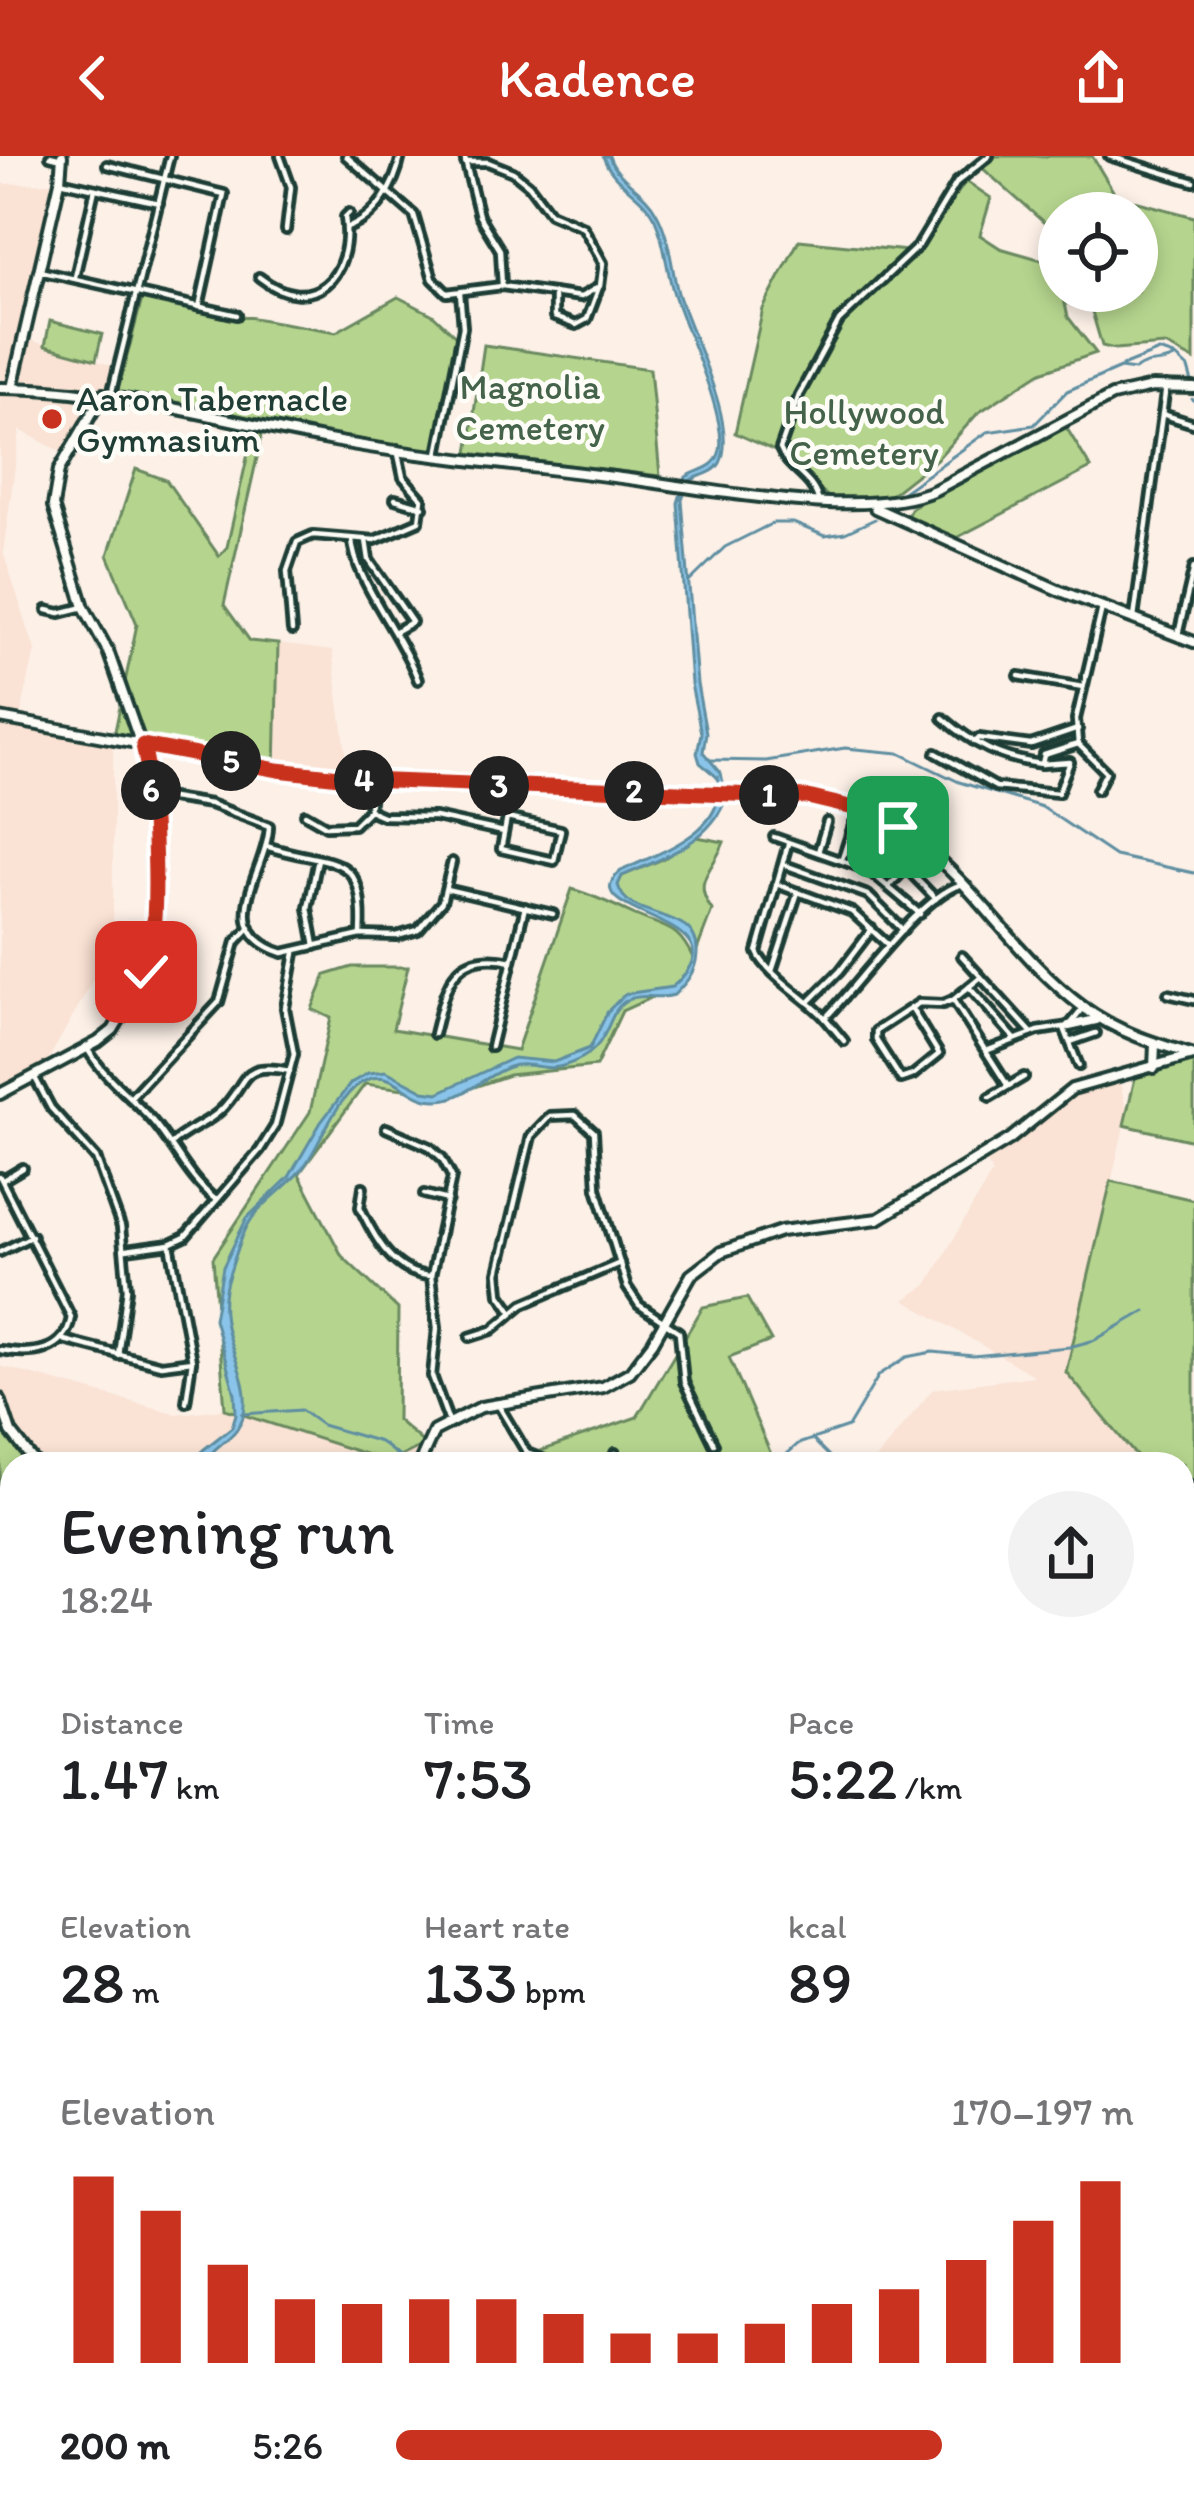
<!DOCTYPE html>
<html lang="en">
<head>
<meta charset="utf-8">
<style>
	body { margin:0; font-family:Itim,sans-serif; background:#f2f2f2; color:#202124; height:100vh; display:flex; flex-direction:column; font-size:45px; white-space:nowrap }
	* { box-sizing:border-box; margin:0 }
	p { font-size:39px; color:#757577 }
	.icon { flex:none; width:66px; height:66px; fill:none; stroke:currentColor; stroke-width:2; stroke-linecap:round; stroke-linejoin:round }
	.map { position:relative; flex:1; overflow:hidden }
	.sheet { position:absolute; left:0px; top:1296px; width:1194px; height:1062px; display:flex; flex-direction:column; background:#fff; border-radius:36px 36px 0 0; box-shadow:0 6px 18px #0003 }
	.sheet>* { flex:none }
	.fabs { position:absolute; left:1038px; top:36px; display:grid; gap:24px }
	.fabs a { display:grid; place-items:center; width:120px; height:120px; border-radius:50%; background:#fff; box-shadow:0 6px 18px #0003; font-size:60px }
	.pin { position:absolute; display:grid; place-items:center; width:102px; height:102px; color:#fff; margin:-51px; border-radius:24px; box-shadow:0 6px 18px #0006 }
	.km { position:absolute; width:60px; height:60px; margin:-30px; border-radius:50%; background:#222; color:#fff; font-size:33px; line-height:60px; text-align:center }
	.round { display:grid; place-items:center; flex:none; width:126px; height:126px; border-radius:63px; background:#f2f2f2 }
	.head { display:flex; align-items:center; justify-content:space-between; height:204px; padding:0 60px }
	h1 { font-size:66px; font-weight:600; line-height:90px }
	.metrics { display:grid; grid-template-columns:repeat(3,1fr); gap:18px; height:204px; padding:12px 60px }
	.metrics div { display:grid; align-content:center }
	.metrics b { font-size:60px; font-weight:600 }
	.metrics small { font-size:33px; font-weight:400 }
	.metrics p { font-size:33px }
	.chart { height:336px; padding:24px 60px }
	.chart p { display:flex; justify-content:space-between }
	.chart svg { width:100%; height:216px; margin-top:12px; stroke:#c8321e; stroke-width:6 }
	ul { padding:0 60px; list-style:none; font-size:39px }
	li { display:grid; grid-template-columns:192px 144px 1fr; align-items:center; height:90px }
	li i { height:30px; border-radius:15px; background:#c8321e }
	header { display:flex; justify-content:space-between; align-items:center; height:156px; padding:0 60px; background:#c8321e; color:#fff; font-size:54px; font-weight:600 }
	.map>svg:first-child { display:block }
	.built { fill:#fae2d4 }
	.green { fill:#b5d58e; stroke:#6a8961; stroke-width:3 }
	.water { fill:#8ac4ea; stroke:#5f8ea1; stroke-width:3 }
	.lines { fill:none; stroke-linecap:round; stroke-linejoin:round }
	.stream { stroke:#5f8ea1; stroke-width:3 }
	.street-casing { stroke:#1f3d34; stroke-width:14 }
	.secondary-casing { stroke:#1f3d34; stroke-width:16 }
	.primary-casing { stroke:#1f3d34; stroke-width:18 }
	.highway-casing { stroke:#1f3d34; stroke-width:21 }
	.street { stroke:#fdfcf7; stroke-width:4.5 }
	.secondary { stroke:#fdfcf7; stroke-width:8 }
	.primary { stroke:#fdfcf7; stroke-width:9 }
	.highway { stroke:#fdfcf7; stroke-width:12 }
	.rail-casing { stroke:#1f3d34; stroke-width:8 }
	.rail { stroke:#fdfcf7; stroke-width:3; stroke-dasharray:9; stroke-linecap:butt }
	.route-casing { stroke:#fff; stroke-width:24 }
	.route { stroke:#c8321e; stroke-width:15 }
	.poi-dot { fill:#c8321e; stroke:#fdfcf7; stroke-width:4.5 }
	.labels { text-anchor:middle; stroke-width:9; stroke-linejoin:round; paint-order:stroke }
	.park-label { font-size:36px; fill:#44634a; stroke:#fdfcf7 }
	.poi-label { font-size:36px; fill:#1f3d34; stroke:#fdfcf7; text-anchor:start }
</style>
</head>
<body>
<header><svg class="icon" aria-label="back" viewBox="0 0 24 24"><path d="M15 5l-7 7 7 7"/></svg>Kadence<svg class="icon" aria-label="share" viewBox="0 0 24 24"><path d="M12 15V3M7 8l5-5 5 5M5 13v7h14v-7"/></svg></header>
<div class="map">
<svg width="1194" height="2358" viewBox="0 0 1194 2358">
	<rect width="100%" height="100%" fill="#fcf0e7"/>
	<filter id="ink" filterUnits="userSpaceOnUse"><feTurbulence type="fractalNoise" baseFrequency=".00833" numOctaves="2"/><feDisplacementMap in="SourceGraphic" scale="24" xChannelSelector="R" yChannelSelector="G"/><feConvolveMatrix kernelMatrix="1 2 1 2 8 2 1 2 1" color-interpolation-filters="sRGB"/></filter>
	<g filter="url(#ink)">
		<g class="built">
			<path d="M 58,27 L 20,181 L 123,213 L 116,242 L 105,241 L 69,300 L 20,274 L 3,396 L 35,494 L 19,565 L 113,585 L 113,789 L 44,911 L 0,933 L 0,28 Z"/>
			<path d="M 278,488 L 332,495 L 350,626 L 275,614 Z"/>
			<path d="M 1119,923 L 1127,957 L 1067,1216 L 1143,1308 L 872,1308 L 933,1233 L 1035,1220 L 904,1144 L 927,1129 L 992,1017 L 984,1000 L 1072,933 Z"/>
			<path d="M 0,1210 L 177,1258 L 225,1253 L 389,1306 L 425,1288 L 420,1308 L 38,1308 L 8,1268 L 0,1281 Z"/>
			<path d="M 12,1488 L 12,1991 L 9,1995 L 12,2179 L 0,2164 L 0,1489 Z"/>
			<path d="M 1194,1559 L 1194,1800 L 1182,1811 L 1182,1564 Z"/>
			<path d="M 145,2346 L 353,2346 L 349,2358 L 155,2358 Z"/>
		</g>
		<g class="green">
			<path d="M 991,0 L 1092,0 L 1116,40 L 1194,61 L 1194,204 L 1165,189 L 1115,193 L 1102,190 L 1086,135 L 1137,135 L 1137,57 L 1059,57 L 1059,80 L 979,9 Z"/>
			<path d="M 966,25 L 991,42 L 980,79 L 1000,92 L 1056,108 L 1068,161 L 1096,197 L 1041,216 L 978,257 L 938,302 L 883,345 L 828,341 L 782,293 L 809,223 L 843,165 L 915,100 Z"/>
			<path d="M 799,84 L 907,95 L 837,161 L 790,245 L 775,295 L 735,277 L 763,153 Z"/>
			<path d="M 398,141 L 433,159 L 463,187 L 438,307 L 395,293 L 265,266 L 224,449 L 250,485 L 278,488 L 275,614 L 113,585 L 137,468 L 108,399 L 136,313 L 166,324 L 219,400 L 227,391 L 254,271 L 116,242 L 142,143 L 336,176 Z"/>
			<path d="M 50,165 L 102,178 L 96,204 L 45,190 Z"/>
			<path d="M 484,189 L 650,213 L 660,320 L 468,297 Z"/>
			<path d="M 1066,271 L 1091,312 L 956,382 L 907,360 L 912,351 Z"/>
			<path d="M 697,681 L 724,686 C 712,717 691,724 712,754 L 697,794 C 686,749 627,766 618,729 L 622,720 L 663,703 Z"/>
			<path d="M 572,733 C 595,740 614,749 635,759 C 667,773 678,769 694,804 L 679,829 L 622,855 L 596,910 L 509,919 L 451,939 L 365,928 L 299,1018 L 342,1100 L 398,1153 L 397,1264 L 425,1288 L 390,1306 L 225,1253 L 213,1102 L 310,956 L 331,862 L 312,853 L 326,819 L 352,811 L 408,811 L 393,873 L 517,894 Z"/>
			<path d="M 1194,899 L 1194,985 L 1124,969 L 1136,918 Z"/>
			<path d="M 1111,1025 L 1194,1044 L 1194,1331 L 1182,1329 L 1182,1308 L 1143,1308 L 1066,1216 Z"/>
			<path d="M 747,1142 L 771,1185 L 729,1201 L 774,1305 L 796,1301 L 814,1308 L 512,1305 L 637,1261 L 703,1151 Z"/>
			<path d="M 8,1267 L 38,1308 L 12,1308 L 12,1418 L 0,1422 L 0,1281 Z"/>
			<path d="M 1194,1800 L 1194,2041 L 1182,2026 L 1182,1811 Z"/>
			<path d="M 1182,2124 L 1194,2133 L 1194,2177 L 1182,2187 Z"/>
			<path d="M 0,2164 L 12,2179 L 12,2264 L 0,2254 Z"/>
			<path d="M 96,2346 L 145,2346 L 155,2358 L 104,2358 Z"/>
			<path d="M 848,2346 L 1117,2346 L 1114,2358 L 801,2358 L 800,2354 Z"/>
		</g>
		<g class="water">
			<path d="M 603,0 L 609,0 C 616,24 644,33 656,56 C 670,80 671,111 678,137 C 690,177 739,269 720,307 C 714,318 699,319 689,325 L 682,344 L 697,528 L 706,577 L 703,596 L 721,617 L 726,642 C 711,686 661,703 622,720 L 618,729 C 627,768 700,748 697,798 C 696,816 686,827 674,839 C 660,844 644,837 630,843 C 600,856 619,893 563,910 C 544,916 527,904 509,911 C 481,921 459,950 427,943 C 405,938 393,915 369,923 C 338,934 322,986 305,1009 C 290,1029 268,1042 253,1061 C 242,1075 235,1102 229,1119 C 208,1177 256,1216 243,1261 C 236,1283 214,1288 203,1308 L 196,1308 L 203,1294 L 232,1271 L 236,1258 L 235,1238 L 214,1163 L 223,1111 L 247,1062 L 289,1021 L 321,966 L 351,927 L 368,917 L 386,915 L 424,935 L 438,937 L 513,902 L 554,906 L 590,892 L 608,855 L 625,838 L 672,831 C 755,759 565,762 621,715 C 659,696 731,675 717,621 L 700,607 L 697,597 L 701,577 L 691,528 L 678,347 L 686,321 C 700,312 715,314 720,294 C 727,259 684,172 673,135 C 666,112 665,86 655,63 C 642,37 612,28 603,0 Z"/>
			<path d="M 0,2310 L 12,2330 L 12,2346 L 20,2346 L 27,2358 L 0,2358 Z"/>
			<path d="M 48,2346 L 94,2346 L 94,2354 L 110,2358 L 55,2358 Z"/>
		</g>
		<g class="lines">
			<g class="stream">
				<path d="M 1122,210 L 1159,195 L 1174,200"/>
				<path d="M 1192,243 L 1194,245"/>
				<path d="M 896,341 L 987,276 L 1034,269 L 1067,235 L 1120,212 L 1135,214 C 1148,203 1163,210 1176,201 L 1188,212 L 1192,226"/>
				<path d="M 689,426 L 725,391 L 773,367 L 793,367 L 825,380 L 845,377 L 875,363"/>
				<path d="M 710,604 L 766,605 L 845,592 L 899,597 L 959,626 L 1042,651 L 1115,700 L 1194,717"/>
				<path d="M 242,1258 L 301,1254 L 322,1269 L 380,1286 L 409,1308"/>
				<path d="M 813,1284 L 837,1308"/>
				<path d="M 776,1308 L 798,1288 L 848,1271 L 879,1219 L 907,1201 L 933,1196 L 973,1200 L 1069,1191 L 1095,1184 L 1145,1155"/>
			</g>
			<g class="street-casing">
				<g id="street">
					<path d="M 50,0 L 62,3"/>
					<path d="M 280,0 L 291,31 L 286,74"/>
					<path d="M 346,0 L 414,59 L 433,123 L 447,137 L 502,130 L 581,141 L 600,130 L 603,107 L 583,71 L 550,57 L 529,29 L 513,16 L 488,6 L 465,6"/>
					<path d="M 464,0 L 479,60 L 500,94 L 502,130"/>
					<path d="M 1109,0 L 1194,26"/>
					<path d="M 107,9 L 224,38 L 199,151"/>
					<path d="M 60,25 L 159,47"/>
					<path d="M 347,72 C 377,61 395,29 401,0"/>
					<path d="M 39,115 L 237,159"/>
					<path d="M 75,121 L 95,33"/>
					<path d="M 259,121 C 312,163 354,120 345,61 L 349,57"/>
					<path d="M 554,137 L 554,161 L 576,169 L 587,163 L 599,131"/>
					<path d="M 111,239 L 170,0"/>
					<path d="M 1162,258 L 1194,268"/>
					<path d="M 438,298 L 463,171 L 460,137"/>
					<path d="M 395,343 L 423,351"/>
					<path d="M 818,343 C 812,321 788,313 780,293 L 799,239 L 839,165 L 919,89 L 957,26 L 989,0"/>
					<path d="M 352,383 C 353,422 403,481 418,524"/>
					<path d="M 366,384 L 369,404 L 412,466 L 396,475"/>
					<path d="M 47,454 L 60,457 L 84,451"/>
					<path d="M 1134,462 L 1166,230"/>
					<path d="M 292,475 L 287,415 L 297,386 L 313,379 L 375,384 L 419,365 L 422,343 L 403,321 L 397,293"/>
					<path d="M 1178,479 L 1194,411"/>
					<path d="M 1019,520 L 1083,531"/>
					<path d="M 943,562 C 974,589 1001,603 1042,608 L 1044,599 L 1078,588"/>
					<path d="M 975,586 L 979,582 L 1031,589 L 1078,573"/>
					<path d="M 936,597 L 996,631 L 1058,637 L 1070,606 L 1042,608"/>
					<path d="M 1097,634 L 1106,616 L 1078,588 L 1076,563 L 1102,452"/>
					<path d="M 152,639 L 210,648 L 269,670 C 268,714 211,774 283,797 L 361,779 L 397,780 L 418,774 L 442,746 L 452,706"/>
					<path d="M 369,654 L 383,660 L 435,661 L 504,676"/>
					<path d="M 305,658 L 326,670 L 354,669 L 369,654 L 372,626"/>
					<path d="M 507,662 L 561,674 L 554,705 L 501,693 Z"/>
					<path d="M 774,681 L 868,714 L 920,758"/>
					<path d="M 788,688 L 757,796 C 766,818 807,842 825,862"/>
					<path d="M 266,690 C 333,712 366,691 361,779"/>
					<path d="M 818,696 L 827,666"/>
					<path d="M 842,703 L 857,657"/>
					<path d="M 785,709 L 868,739 L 903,774"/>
					<path d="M 864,712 L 875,679"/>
					<path d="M 907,713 L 936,743"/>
					<path d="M 776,728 L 852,756 L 888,789"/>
					<path d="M 889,730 L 913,705"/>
					<path d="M 446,733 L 553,758"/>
					<path d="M 315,790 L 308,752 L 318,703"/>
					<path d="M 962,800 L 1032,877"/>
					<path d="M 772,815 L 798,736"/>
					<path d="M 969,831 L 1015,883"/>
					<path d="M 1168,838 L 1194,844"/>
					<path d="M 953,844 L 1008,930"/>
					<path d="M 810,845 L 840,815 L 872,773"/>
					<path d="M 911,852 L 939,898 L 913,919 L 901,923 L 876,884 L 876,875 L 919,847 L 943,848 L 953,844 L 981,821"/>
					<path d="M 1064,872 L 1079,910"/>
					<path d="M 434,878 C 446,831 451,792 512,805"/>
					<path d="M 844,885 L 825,862 C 855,833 927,731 965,728"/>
					<path d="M 1070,886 L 1096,877"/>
					<path d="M 491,891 L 525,751"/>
					<path d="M 88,894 C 104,921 130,940 151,963 C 175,990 187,1021 216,1044"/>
					<path d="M 986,895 L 1038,875 L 1069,870 L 1082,854"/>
					<path d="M 34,920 L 51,952 L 96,1002 L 121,1071 L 127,1133 L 118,1199"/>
					<path d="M 990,941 L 1024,921"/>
					<path d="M 130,942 L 219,846 L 236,786 L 250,771"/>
					<path d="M 386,972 L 430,991 L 442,1002 L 452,1021 L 431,1120 L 437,1172 L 432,1220 L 449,1266"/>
					<path d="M 171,988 C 186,974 206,968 220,955 C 250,926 237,905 290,915"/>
					<path d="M 0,1021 L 71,1161 C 65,1198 30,1199 0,1194"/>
					<path d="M 3,1024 L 23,1012"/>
					<path d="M 363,1031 L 360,1051 C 374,1081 394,1119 431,1120"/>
					<path d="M 424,1038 L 448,1044"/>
					<path d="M 170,1088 L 192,1205 L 186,1246"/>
					<path d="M 126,1094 L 170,1088 L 185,1081 L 260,994 L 275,970 L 294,898 L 285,852 L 295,797"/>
					<path d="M 0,1096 L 32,1080"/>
					<path d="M 512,1155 L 500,1138 L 498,1117 L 531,980 L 550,960 L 575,959 L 594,976 L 597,1032 L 627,1131 L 639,1149 L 679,1176 L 684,1226 L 714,1288"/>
					<path d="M 470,1181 L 492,1174 L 523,1148 L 620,1107"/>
					<path d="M 64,1184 L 161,1209 L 192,1205"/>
					<path d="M 497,1247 L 527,1297 L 555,1308"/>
					<path d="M 613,1308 L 615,1297"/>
					<path d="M 1182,1328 L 1194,1331"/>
					<path d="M 1182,1640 L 1194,1645"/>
					<path d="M 0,1650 L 12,1660"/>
					<path d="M 0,1900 L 12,1906"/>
					<path d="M 498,2358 L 506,2346"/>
				</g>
			</g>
			<g class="secondary-casing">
				<g id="secondary">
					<path d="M 0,232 C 111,232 215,263 323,283 C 432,304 546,310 657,327 C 730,337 869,363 935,334 L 1112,240 L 1152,231 L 1194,232"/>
					<path d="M 12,232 L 60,25 L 62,0"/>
					<path d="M 875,352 L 1058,434 L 1194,486"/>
					<path d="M 0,562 L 278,613 L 366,624 L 808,641 C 950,662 982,775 1083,851 C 1117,876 1154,887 1194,899"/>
					<path d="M 1069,870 L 1096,864"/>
					<path d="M 1154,912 L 1155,888"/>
					<path d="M 0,938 L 98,886 L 113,874 L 142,826 L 152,795 L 152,656 L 148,609 L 108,495 L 84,451 L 53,350 L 59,314 L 103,238"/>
					<path d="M 0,1243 L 11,1276 L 36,1308"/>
					<path d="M 419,1308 L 434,1275 L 481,1251 L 603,1231 L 630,1216 L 653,1186 L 691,1119 L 721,1096 L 781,1075 L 878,1063 L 1010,983 L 1072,933 L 1193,899"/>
					<path d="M 1182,1861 L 1194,1866"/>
					<path d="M 1182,2238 L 1194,2247"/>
				</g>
			</g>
			<g class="primary-casing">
				<g id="primary">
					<path d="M 1182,1711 L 1194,1701"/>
					<path d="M 785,2346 L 785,2358"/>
					<path d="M 794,2346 L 794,2358"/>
					<path d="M 342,2358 L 346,2346"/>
				</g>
			</g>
			<g class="highway-casing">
				<g id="highway">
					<path d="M 0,1455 L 12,1451"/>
					<path d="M 0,1468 L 12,1464"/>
					<path d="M 1182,2053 L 1194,2067"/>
					<path d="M 1182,2073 L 1194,2083"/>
					<path d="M 1182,2090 L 1194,2099"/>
				</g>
			</g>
			<use href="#street" class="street"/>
			<use href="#secondary" class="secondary"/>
			<use href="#primary" class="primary"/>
			<use href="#highway" class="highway"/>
			<g class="rail-casing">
				<g id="rail">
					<path d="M 0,2123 L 12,2137"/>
					<path d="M 0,2170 L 12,2181"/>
					<path d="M 150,2346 L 159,2358"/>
				</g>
			</g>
			<use href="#rail" class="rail"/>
		</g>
	</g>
	<g class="lines" filter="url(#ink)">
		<g class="route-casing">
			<path id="route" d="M 146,816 C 161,768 155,639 143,589 L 278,614 L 366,624 L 808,641 L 858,653 L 898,671"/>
		</g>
		<use href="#route" class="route"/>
	</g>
	<circle class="poi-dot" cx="52" cy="263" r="12"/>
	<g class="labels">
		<g class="park-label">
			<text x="530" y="243">Magnolia<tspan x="530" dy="41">Cemetery</tspan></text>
			<text x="864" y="268">Hollywood<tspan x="864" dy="41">Cemetery</tspan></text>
		</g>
		<g class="poi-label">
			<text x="76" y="255">Aaron Tabernacle<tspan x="76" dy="41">Gymnasium</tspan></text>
		</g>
	</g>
</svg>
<div class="fabs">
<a><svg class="icon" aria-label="locate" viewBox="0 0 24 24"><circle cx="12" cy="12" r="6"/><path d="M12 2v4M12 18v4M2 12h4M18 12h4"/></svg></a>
</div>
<div class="pin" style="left:898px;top:671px;background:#1e9e55"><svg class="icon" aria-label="arrive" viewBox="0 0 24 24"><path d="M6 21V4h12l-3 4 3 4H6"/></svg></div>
<div class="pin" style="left:146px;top:816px;background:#d93025"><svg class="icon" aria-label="check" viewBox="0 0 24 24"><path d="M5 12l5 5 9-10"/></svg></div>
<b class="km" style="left:769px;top:639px">1</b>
<b class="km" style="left:634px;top:635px">2</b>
<b class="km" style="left:499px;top:630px">3</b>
<b class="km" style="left:364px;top:624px">4</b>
<b class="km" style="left:231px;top:605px">5</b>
<b class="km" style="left:151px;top:634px">6</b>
<section class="sheet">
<div class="head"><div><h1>Evening run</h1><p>18:24</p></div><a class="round"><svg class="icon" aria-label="share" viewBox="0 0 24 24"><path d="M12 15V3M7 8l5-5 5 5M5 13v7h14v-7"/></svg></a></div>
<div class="metrics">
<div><p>Distance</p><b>1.47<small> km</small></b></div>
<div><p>Time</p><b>7:53</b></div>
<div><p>Pace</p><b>5:22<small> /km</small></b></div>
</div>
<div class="metrics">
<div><p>Elevation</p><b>28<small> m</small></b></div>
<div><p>Heart rate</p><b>133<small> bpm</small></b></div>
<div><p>kcal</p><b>89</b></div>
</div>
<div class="chart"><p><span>Elevation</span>170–197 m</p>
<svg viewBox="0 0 160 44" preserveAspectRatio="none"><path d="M5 44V6M15 44V13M25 44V24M35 44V31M45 44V32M55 44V31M65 44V31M75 44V34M85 44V38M95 44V38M105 44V36M115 44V32M125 44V29M135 44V23M145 44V15M155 44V7"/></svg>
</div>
<ul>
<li><b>200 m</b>5:26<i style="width:74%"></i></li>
</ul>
</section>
</div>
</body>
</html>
